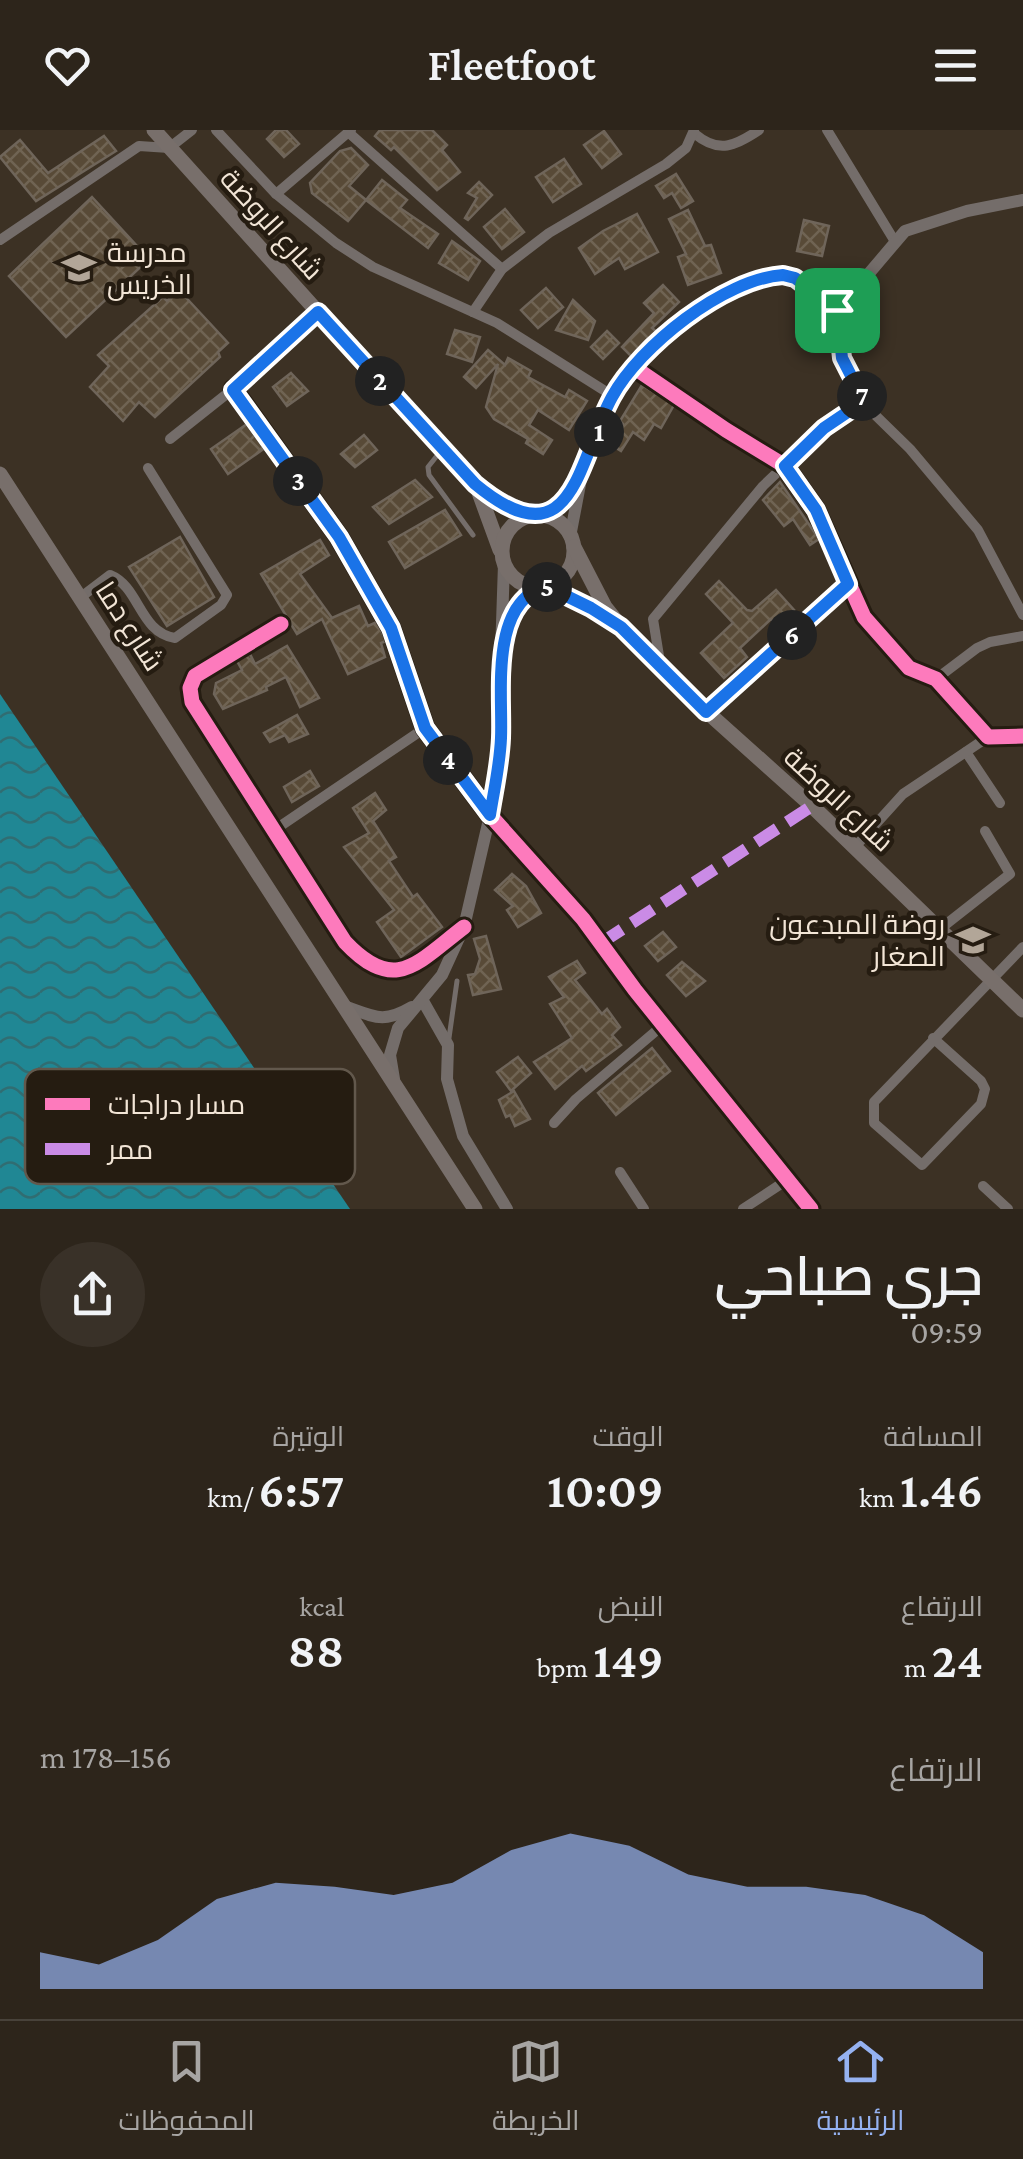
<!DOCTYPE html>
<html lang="ar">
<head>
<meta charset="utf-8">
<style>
	body { margin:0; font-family:"Crimson Pro",Cairo,serif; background:#393128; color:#f1f3f6; direction:rtl; height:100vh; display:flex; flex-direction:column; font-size:38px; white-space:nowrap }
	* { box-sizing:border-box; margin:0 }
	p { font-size:32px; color:#a7a5a3 }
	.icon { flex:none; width:55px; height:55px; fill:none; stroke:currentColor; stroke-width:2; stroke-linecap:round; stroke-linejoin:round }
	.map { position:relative; height:1079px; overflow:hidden; direction:ltr }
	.side { display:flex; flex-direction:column; background:#2d251b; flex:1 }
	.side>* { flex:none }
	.pin { position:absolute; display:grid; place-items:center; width:85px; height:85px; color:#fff; margin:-42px; border-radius:20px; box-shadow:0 5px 15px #0006 }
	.km { position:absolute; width:50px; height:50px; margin:-25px; border-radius:50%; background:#222; color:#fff; font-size:28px; line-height:50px; text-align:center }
	.round { display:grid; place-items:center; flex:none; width:105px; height:105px; border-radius:52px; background:#393128 }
	.overview { display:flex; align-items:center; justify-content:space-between; height:170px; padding:0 40px }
	h1 { font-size:55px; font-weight:600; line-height:75px }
	.figures { display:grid; grid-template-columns:repeat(3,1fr); gap:15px; height:170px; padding:10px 40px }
	.figures div { display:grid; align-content:center }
	.figures b { font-size:50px; font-weight:600 }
	.figures small { font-size:28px; font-weight:400 }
	.figures p { font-size:28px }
	.chart { height:280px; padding:20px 40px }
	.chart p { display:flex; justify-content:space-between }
	.chart svg { width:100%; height:180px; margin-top:10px; fill:#95b2f1; opacity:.7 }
	header { display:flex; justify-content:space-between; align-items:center; height:130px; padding:0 40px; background:#2d251b; font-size:45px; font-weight:600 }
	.tab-bar { display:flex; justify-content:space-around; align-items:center; height:140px; border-top:2px solid #48423a; background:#2d251b; font-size:28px; color:#a7a5a3 }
	.tab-bar a { display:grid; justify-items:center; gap:5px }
	.tab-bar .current { color:#95b2f1 }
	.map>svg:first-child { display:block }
	.water { fill:url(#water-waves) }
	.building { fill:url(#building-cross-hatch); stroke:#6f655a; stroke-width:2.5 }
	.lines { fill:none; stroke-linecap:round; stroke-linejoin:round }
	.service { stroke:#746d6a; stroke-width:5 }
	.minor { stroke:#746d6a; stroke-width:10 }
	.tertiary { stroke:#746d6a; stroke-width:12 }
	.secondary { stroke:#786f6b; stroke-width:15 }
	.quiet { stroke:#ca8be6; stroke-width:12; stroke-dasharray:25 12; stroke-linecap:butt }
	.cycleway-casing { stroke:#251c11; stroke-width:21 }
	.cycleway { stroke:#fd7abc; stroke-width:15 }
	.route-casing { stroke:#fff; stroke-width:20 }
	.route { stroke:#1a73e8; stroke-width:12 }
	.labels { text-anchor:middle; stroke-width:9; stroke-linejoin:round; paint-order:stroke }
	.street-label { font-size:28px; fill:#f2e5d6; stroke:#251c11 }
	.poi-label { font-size:28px; fill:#f2e5d6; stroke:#251c11; text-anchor:start }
	.key { fill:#251c11; stroke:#62584c; stroke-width:2.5 }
	.key-label { font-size:28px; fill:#f2e5d6 }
</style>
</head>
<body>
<header><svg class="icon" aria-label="menu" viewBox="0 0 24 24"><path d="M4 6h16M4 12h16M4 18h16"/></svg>Fleetfoot<svg class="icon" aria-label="heart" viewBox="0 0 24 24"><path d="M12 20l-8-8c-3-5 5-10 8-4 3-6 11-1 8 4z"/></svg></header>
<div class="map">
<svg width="1023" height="1079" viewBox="0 0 1023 1079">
	<defs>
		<pattern id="water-waves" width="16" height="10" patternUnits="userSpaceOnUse" patternTransform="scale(2.5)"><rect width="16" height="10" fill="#208794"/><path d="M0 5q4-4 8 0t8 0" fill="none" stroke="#306d72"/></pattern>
		<pattern id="building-cross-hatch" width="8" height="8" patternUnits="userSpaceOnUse" patternTransform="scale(2.5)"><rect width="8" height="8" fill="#584a37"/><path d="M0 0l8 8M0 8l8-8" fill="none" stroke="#706453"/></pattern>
	</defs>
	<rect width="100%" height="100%" fill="#3c3124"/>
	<path class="water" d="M 0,564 L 350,1079 L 0,1079 Z"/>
	<g class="building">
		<path d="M 276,0 L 286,0 L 299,14 L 284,27 L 267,9 Z"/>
		<path d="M 380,0 L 432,0 L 447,15 L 442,20 L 460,42 L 437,60 L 394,17 L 391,20 L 375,6 Z"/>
		<path d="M 604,1 L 621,24 L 602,38 L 584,15 Z"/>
		<path d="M 104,6 L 116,21 L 36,71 L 0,27 L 20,10 L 48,43 Z"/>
		<path d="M 351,18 L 368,35 L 349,56 L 366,70 L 348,91 L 312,63 L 310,53 L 340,21 Z"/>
		<path d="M 564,29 L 581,54 L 553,72 L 536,47 Z"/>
		<path d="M 676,44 L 693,71 L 681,78 L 672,63 L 664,68 L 656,56 Z"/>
		<path d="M 382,50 L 407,70 L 400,78 L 438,104 L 428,118 L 366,70 Z"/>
		<path d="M 479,52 L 492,65 L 468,90 L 465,88 L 477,68 L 468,63 Z"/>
		<path d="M 92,67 L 149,129 L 66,207 L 9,146 Z"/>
		<path d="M 505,79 L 524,102 L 502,119 L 484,97 Z"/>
		<path d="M 688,80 L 705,116 L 711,115 L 721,143 L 688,155 L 678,127 L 686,124 L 669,89 Z"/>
		<path d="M 637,84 L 658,122 L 625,139 L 619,128 L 595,144 L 579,118 L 603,101 Z"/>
		<path d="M 804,90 L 829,96 L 822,126 L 797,121 Z"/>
		<path d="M 452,111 L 480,131 L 468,150 L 439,133 Z"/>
		<path d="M 663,155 L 679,172 L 652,198 L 657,202 L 632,227 L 622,217 L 654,183 L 644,173 Z"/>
		<path d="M 546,158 L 563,177 L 538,198 L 521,180 Z"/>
		<path d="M 178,159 L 228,213 L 218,222 L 220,227 L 155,287 L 139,272 L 123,291 L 90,257 L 109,236 L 98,225 L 163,167 L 167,171 Z"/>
		<path d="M 573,170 L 595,191 L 588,210 L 556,200 Z"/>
		<path d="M 455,200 L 480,207 L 472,232 L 447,224 Z"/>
		<path d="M 607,201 L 619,213 L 603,229 L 591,217 Z"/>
		<path d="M 488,220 L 505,235 L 508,228 L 531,241 L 528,247 L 565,267 L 569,260 L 587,271 L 569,300 L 538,280 L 529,295 L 552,310 L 543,324 L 526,313 L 528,309 L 494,289 L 486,277 L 498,234 L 476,258 L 464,247 Z"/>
		<path d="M 291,243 L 308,261 L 287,276 L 273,257 Z"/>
		<path d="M 642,255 L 674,275 L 661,298 L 654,294 L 644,310 L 633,302 L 621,321 L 610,314 L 623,294 L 620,291 Z"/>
		<path d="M 247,294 L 265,318 L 228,344 L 211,319 Z"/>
		<path d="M 364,305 L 377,320 L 355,337 L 341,324 Z"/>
		<path d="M 415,350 L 432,367 L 389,394 L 373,377 Z"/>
		<path d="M 780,352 L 819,409 L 810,415 L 793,389 L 784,396 L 763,370 Z"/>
		<path d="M 445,380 L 461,405 L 405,438 L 389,412 Z"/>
		<path d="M 180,407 L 214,467 L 167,496 L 129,437 Z"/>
		<path d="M 320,410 L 329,425 L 300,444 L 332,488 L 359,476 L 368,496 L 377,492 L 386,511 L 381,513 L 385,527 L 348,544 L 322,489 L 297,504 L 261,444 Z"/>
		<path d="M 719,451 L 747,480 L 752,481 L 776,460 L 794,480 L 777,495 L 771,489 L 740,518 L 747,527 L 724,548 L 701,523 L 733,493 L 706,464 Z"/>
		<path d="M 287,516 L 319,568 L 300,577 L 286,547 L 266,557 L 267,560 L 223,579 L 214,564 L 216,553 L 242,540 L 237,531 L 250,524 L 255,534 Z"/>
		<path d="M 297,585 L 308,604 L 289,612 L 285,605 L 270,612 L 264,603 Z"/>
		<path d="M 310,641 L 319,656 L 292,672 L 284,657 Z"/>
		<path d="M 375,663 L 386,680 L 373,691 L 396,727 L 389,731 L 413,767 L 417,764 L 442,797 L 401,827 L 377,792 L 394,780 L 344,717 L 369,703 L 353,678 Z"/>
		<path d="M 512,744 L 526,756 L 541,783 L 518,797 L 507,780 L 513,776 L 495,760 Z"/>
		<path d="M 663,802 L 676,817 L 658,831 L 645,816 Z"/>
		<path d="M 486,806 L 501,859 L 473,865 L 468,845 L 475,844 L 480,829 L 474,809 Z"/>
		<path d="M 577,831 L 585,843 L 575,850 L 602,884 L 607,879 L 620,897 L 612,905 L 621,915 L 586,941 L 582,936 L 555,959 L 534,932 L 572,908 L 550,874 L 564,867 L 549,847 Z"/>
		<path d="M 682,832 L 705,851 L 686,866 L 667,845 Z"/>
		<path d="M 652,918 L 670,941 L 616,985 L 598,963 Z"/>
		<path d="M 518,927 L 531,943 L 511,961 L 497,942 Z"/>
		<path d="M 514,961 L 530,989 L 515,996 L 510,985 L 506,987 L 499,970 Z"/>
	</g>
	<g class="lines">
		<g class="service">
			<path d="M 440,322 L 428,337 L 429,345 L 473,405"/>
			<path d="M 449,908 L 457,851"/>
		</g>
		<g class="minor">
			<path d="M 216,0 L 276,64 L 336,113 L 373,137 L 497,193 L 613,266"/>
			<path d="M 827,0 L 894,110"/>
			<path d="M 348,2 L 502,139"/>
			<path d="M 695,4 C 719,24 735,16 759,0"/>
			<path d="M 276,64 L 351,0"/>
			<path d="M 0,110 L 139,16 L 169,18 L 192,0"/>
			<path d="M 837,181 L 842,228 L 869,279 L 910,319 L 978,400 L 1023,485"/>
			<path d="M 473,182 L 502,139 L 549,103 L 666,34 L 686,18 L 694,0"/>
			<path d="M 635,238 L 726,300 L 785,336 L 816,380 L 864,487 L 909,538 L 936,549 L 988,607 L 1023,606"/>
			<path d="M 233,259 L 339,407 L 391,498 L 425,598 L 490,685"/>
			<path d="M 170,309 L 233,259 L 318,182"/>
			<path d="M 81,467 L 110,445 C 140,457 139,502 175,508 L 221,475 L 227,465 L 148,338"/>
			<path d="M 281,494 L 195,546 L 190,558 L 192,572 L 345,812 C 394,864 417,833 463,798"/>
			<path d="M 660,532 L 653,489 L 763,356 L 824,298 L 864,271"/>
			<path d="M 936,549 L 977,518 L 990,512 L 1023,506"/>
			<path d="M 706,581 L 848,455"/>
			<path d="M 966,622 L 1000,673"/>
			<path d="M 273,701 L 425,598"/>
			<path d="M 855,717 L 903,664 L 988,607"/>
			<path d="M 940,799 L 1010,744 L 985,701"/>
			<path d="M 933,908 L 981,951 L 985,959 L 981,974 L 922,1035 L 874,993 L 874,972 L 1023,817"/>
			<path d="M 554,993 L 576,969 L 663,895"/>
			<path d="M 620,1042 L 644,1079"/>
			<path d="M 983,1056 L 1008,1079"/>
			<path d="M 743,1079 L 787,1050"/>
		</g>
		<g class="tertiary">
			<path d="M 582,344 C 592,319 599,288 614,265 C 638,225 737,135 787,146 C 806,150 820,171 837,181 L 905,101 L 967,81 L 1023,70"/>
			<path d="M 540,386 L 570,363 L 582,344 L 570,407"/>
			<path d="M 504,434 L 501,523 L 521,471 L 541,457"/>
			<path d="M 490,685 L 583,789 L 635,860 L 811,1079"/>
			<path d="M 423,871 L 448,915 L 447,949 L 463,1006 L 507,1079"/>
			<path d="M 344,876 C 375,887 383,894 412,877"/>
			<path d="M 394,949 L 390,925 L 398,898 L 442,845 L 464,797 L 490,685 L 501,611 L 501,523"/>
		</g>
		<g class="secondary">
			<path d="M 154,0 L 442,320 L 486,362 L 533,386"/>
			<path d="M 0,344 L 475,1079"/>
			<path d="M 477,357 L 500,420"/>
			<circle cx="538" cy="421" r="36"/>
			<path d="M 574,417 L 605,477 L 621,497 L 706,581 L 812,676 L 1023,880"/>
			<path d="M 546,456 L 609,489"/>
		</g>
		<path class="quiet" d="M 601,813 L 812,676"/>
		<g class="cycleway-casing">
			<g id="cycleway">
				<path d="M 635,238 L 726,300 L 785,336 L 816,380 L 864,487 L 909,538 L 936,549 L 988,607 L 1023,606"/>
				<path d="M 233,259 L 339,407 L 391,498 L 425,598 L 490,685 L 583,789 L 635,860 L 811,1079"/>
				<path d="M 281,494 L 195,546 L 190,558 L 192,572 L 345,812 C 395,865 417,833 464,797"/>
			</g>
		</g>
		<use href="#cycleway" class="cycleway"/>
	</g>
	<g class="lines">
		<g class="route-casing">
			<path id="route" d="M 783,145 L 795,148 L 837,180 L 842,228 L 864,271 L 824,298 L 785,336 L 816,380 L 848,454 L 706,582 L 621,497 L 591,478 L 546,456 C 489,473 503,563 501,608 C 500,634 494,660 490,685 L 425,598 L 391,498 L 339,407 L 233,260 L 318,182 L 475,354 C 574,436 577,331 612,267 C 640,216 724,149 783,145 Z"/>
		</g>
		<use href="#route" class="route"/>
	</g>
	<defs>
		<g id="school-bare" transform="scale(2.7)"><path d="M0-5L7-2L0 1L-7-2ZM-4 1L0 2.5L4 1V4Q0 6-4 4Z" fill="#b2a698" stroke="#251c11" stroke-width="2.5" paint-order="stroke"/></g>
	</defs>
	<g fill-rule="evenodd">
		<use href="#school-bare" x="79" y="138"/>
		<use href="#school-bare" x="973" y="810"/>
	</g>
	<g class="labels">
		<g class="street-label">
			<text transform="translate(272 94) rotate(48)" y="10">شارع الروضة</text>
			<text transform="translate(130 496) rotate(57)" y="10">شارع دما</text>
			<text transform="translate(839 669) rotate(43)" y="10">شارع الروضة</text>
		</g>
		<g class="poi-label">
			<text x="107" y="132">مدرسة<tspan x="107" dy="32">الخريس</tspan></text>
			<text x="945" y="804" text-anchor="end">روضة المبدعون<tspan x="945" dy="32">الصغار</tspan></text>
		</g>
	</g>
	<rect x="25" y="939" width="330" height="115" rx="15" class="key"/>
	<rect x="45" y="968" width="45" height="12" fill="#fd7abc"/>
	<rect x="45" y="1013" width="45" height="12" fill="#ca8be6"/>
	<g class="key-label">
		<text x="108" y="984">مسار دراجات</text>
		<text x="108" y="1029">ممر</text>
	</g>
</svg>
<div class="pin" style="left:837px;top:180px;background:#1e9e55"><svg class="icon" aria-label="arrive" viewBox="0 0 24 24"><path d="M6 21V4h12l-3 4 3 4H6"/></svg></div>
<b class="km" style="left:599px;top:302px">1</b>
<b class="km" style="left:380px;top:251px">2</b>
<b class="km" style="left:298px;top:351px">3</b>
<b class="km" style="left:448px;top:630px">4</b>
<b class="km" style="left:547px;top:457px">5</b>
<b class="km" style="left:792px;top:505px">6</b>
<b class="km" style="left:862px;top:266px">7</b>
</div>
<section class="side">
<div class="overview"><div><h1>جري صباحي</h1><p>09:59</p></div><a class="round"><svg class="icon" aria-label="share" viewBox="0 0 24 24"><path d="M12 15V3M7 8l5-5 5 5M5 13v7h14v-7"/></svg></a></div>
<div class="figures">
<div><p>المسافة</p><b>1.46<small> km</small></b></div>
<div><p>الوقت</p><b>10:09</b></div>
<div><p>الوتيرة</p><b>6:57<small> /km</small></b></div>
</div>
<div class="figures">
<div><p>الارتفاع</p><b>24<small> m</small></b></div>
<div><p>النبض</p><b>149<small> bpm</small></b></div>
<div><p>kcal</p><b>88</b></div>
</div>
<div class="chart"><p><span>الارتفاع</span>156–178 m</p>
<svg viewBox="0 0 160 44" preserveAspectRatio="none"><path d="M0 44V35L10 38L20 32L30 22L40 18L50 19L60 21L70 18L80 10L90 6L100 9L110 16L120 19L130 19L140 21L150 26L160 35V44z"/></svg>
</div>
</section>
<nav class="tab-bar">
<a class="current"><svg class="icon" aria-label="home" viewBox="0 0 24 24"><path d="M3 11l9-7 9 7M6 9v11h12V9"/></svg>الرئيسية</a>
<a><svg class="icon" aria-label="map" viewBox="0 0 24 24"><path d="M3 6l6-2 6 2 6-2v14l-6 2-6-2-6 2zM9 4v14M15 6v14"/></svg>الخريطة</a>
<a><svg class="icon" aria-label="saved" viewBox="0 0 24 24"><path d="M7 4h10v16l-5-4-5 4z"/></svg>المحفوظات</a>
</nav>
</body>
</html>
